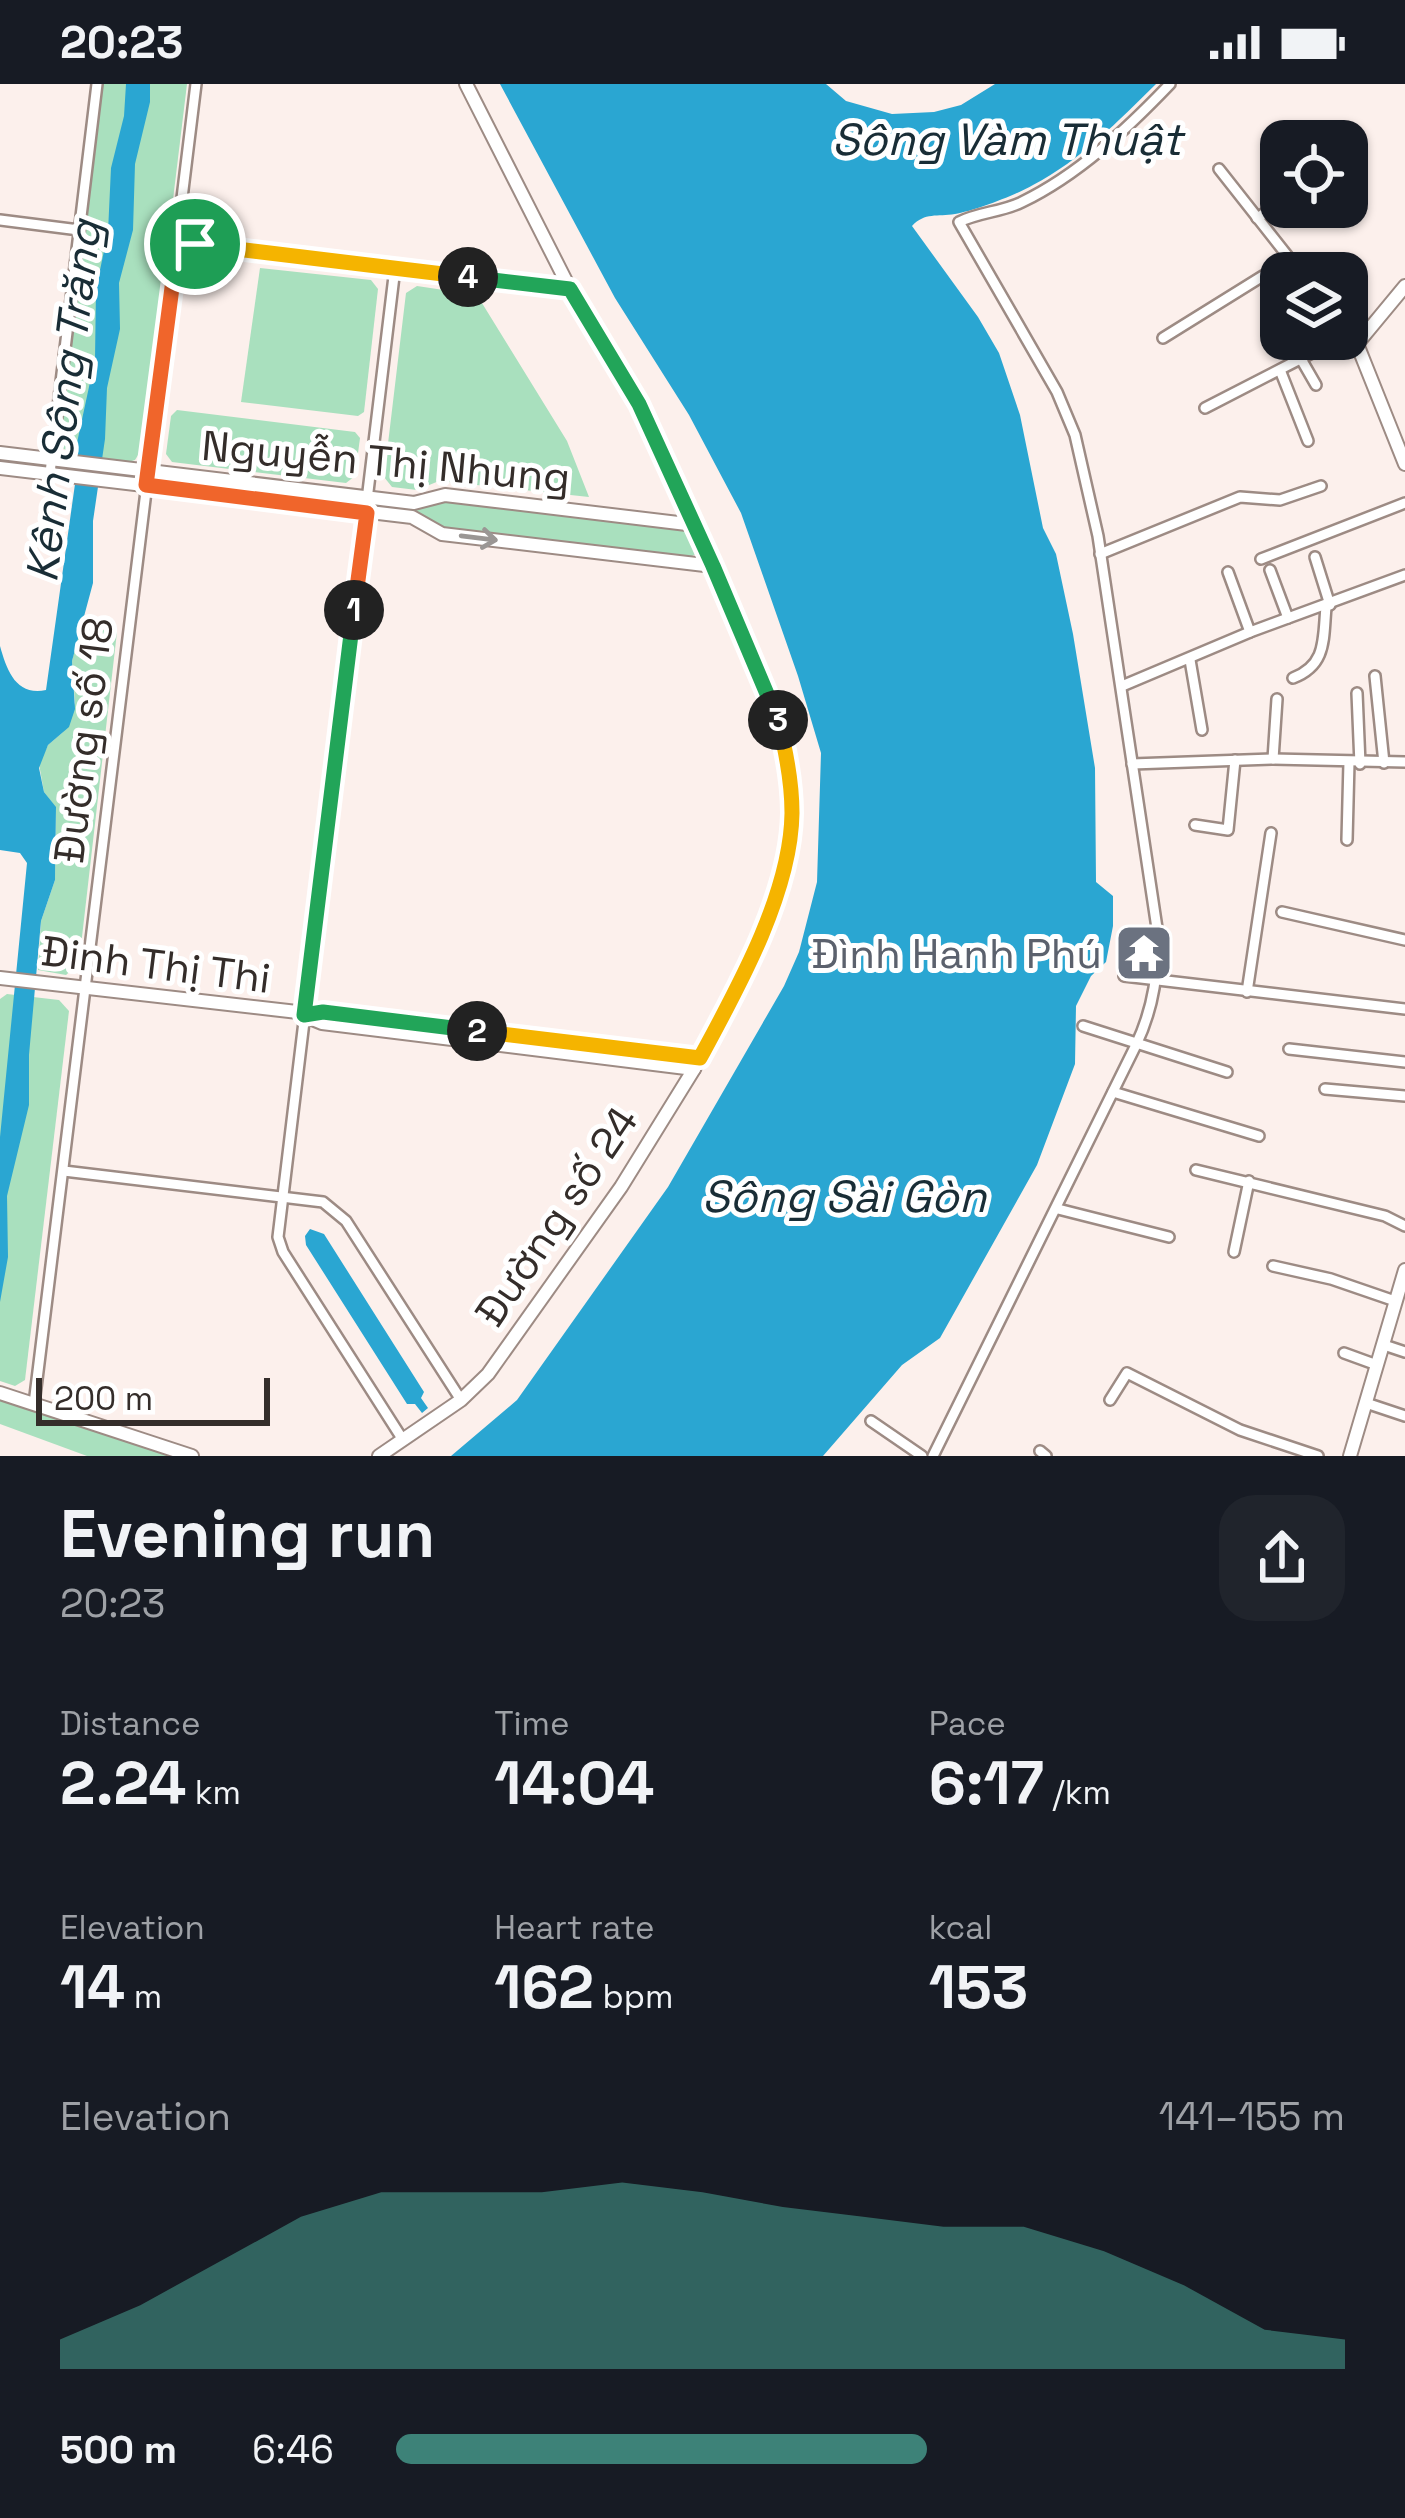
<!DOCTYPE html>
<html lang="en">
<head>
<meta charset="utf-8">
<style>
	body { margin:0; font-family:"Space Grotesk",sans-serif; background:#20242c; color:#f1f3f6; height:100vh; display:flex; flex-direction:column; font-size:45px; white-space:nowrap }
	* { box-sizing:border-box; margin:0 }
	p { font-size:39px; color:#9ea1a6 }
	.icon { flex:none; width:66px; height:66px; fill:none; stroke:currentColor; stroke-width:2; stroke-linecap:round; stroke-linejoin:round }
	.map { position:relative; height:1372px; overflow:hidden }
	.sheet { display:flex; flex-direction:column; background:#171b24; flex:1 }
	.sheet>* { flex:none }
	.controls { position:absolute; left:1260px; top:36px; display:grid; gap:24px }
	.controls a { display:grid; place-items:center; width:108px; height:108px; border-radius:24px; background:#171b24; box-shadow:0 3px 9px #0004; font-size:60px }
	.scale { position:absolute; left:36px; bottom:30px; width:234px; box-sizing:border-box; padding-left:12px; border:6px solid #342d2a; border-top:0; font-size:33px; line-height:42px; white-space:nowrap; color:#342d2a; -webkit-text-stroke:9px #fff; paint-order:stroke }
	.pin { position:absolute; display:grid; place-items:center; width:102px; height:102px; color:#fff; margin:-51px; border:6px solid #fff; border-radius:50%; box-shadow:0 3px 12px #0007 }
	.km { position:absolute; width:60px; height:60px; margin:-30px; border-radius:50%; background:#222; color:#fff; font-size:33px; line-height:60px; text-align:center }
	.round { display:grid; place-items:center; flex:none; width:126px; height:126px; border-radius:36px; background:#20242c }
	.head { display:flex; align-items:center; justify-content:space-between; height:204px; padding:0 60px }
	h1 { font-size:66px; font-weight:800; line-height:90px }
	.stats { display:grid; grid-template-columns:repeat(3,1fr); gap:18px; height:204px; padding:12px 60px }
	.stats div { display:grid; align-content:center }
	.stats b { font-size:60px; font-weight:800 }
	.stats small { font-size:33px; font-weight:400 }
	.stats p { font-size:33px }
	.chart { height:336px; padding:24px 60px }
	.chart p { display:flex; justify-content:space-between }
	.chart svg { width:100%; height:216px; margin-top:12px; fill:#3d8278; opacity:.7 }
	ul { padding:0 60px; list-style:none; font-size:39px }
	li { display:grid; grid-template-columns:192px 144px 1fr; align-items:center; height:90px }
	li i { height:30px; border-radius:15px; background:#3d8278 }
	.status { display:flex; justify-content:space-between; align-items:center; height:84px; padding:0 60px; background:#171b24; direction:ltr }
	.status svg { height:33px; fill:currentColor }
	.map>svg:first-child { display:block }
	.green { fill:#a9e0be }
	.water { fill:#2aa6d2 }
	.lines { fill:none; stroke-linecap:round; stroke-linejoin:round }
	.street-casing { stroke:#9d8b84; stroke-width:14 }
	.secondary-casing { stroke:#9d8b84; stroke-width:16 }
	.street { stroke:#fff; stroke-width:9 }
	.secondary { stroke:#fff; stroke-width:12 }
	.oneway { stroke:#9a9694 }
	.split-1-casing { stroke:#fff; stroke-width:24 }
	.split-2-casing { stroke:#fff; stroke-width:24 }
	.split-3-casing { stroke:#fff; stroke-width:24 }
	.split-4-casing { stroke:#fff; stroke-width:24 }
	.split-5-casing { stroke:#fff; stroke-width:24 }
	.split-1 { stroke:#f0652b; stroke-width:15 }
	.split-2 { stroke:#22a559; stroke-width:15 }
	.split-3 { stroke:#f5b400; stroke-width:15 }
	.split-4 { stroke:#22a559; stroke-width:15 }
	.split-5 { stroke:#f5b400; stroke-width:15 }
	.labels { text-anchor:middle; stroke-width:10; stroke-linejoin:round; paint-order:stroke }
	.street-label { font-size:42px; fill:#342d2a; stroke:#fff }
	.worship-label { font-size:42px; fill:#5b616d; stroke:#fff; text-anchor:end }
	.water-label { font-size:45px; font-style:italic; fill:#192d36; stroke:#fff }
</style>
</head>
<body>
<div class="status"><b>20:23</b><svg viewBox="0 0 49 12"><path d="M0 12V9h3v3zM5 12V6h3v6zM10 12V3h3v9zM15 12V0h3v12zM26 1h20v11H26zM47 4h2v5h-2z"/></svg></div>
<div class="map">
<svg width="1405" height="1372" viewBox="0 0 1405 1372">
	<rect width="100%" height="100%" fill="#fcf0ec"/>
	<g class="green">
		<path d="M 102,0 L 187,0 L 143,363 L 135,376 C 116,383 71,376 59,360 Z"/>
		<path d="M 260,184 L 371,196 L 378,205 L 364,328 L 358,332 L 241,318 Z"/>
		<path d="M 417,202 L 477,211 L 567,357 L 589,413 L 439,397 L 417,406 L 392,403 L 384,393 L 406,209 Z"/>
		<path d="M 177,326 L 355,348 L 360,354 L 355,392 L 346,399 L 172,378 L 166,370 L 171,332 Z"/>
		<path d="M 447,416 L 686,445 L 698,469 L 688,474 L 443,445 L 396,425 L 421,424 Z"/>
		<path d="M 80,543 L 117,548 L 79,879 L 66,891 L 38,886 L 41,837 L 55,796 L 56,724 L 44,708 L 39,680 L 48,661 L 63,648 L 75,619 L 72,577 Z"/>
		<path d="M 7,910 L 59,916 L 69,927 L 25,1296 L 15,1302 L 0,1297 L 0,915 Z"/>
		<path d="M 0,1315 L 174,1372 L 87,1372 L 0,1340 Z"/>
	</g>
	<g class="water">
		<path d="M 126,0 L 150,0 L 150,18 L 135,80 L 133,146 L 119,199 L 120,245 L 107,304 L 105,355 L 93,437 L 93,499 L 72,577 L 75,625 L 69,643 L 48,661 L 39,684 L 44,708 L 56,723 L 55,796 L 41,837 L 29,971 L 29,1021 L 7,1112 L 8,1173 L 0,1218 L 0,1053 L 27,779 L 20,769 L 0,766 L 0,562 C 7,587 16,612 46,606 L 75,400 L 75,368 L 95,275 L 96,205 L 108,148 L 111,84 L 124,32 Z"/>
		<path d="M 500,0 L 826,0 L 846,17 L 892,30 L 934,28 L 961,21 L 995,0 L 1156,0 C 1118,37 1081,76 1033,101 C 1016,111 974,127 955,130 C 937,133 925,128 912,142 L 978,233 L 999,269 L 1020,331 L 1043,444 L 1056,470 L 1073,550 L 1095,684 L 1096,798 L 1113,812 L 1113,842 L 1106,878 L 1091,892 L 1076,922 L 1075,980 L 1037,1081 L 940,1254 L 902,1281 L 823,1372 L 451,1372 L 517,1316 L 668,1103 L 784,902 L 799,868 L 817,798 L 821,669 L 798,592 L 741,429 L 689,331 L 615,214 Z"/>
		<path d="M 310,1145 L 324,1150 L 424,1308 L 421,1314 L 428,1324 L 422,1329 L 415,1320 L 407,1320 L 306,1161 L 305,1152 Z"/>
	</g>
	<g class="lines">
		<g class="street-casing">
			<g id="street">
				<path d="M 1219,85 L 1301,189"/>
				<path d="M 1257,134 L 1281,119"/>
				<path d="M 0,136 L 79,146"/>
				<path d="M 178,158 L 570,205"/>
				<path d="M 395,184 L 278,1153 L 283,1168 L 403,1356"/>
				<path d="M 1347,245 L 1358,256"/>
				<path d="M 1163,254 L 1290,175"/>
				<path d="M 1301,275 L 1316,301"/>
				<path d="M 1280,286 L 1308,357"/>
				<path d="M 1205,324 L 1339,255"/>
				<path d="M 50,389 L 97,0"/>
				<path d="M 1100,470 L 1240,413 L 1280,416 L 1321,402"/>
				<path d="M 1315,473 L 1330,521"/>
				<path d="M 1261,475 L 1405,419"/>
				<path d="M 1270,486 L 1288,534"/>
				<path d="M 1228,488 L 1250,548"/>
				<path d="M 1190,576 L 1202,646"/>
				<path d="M 1375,592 L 1384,679"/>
				<path d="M 1293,594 C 1327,581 1323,555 1326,523"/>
				<path d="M 1122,602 L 1250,548 L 1405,491"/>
				<path d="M 1357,609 L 1360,680"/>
				<path d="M 1273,675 L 1277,615"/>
				<path d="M 1132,680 L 1273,675 L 1405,678"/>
				<path d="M 1195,741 L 1228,746 L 1235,676"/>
				<path d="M 1347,756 L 1349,678"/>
				<path d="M 1282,828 L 1405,856"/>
				<path d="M 1124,892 L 1405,925"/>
				<path d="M 1247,908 L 1271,749"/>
				<path d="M 1083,942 L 1227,988"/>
				<path d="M 1289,965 L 1405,978"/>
				<path d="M 1325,1005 L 1405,1012"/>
				<path d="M 1113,1008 L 1259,1052"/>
				<path d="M 1196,1086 L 1385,1132 L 1405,1142"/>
				<path d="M 64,1087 L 323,1118 L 346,1137 L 461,1316"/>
				<path d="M 1058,1125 L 1169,1153"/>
				<path d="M 1234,1168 L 1249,1097"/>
				<path d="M 1273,1182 L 1331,1195 L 1395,1217"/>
				<path d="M 1384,1261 L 1405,1268"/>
				<path d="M 1344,1269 L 1377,1281"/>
				<path d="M 1110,1316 L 1127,1289 L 1240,1346 L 1318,1372"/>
				<path d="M 1366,1319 L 1405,1332"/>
				<path d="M 34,1320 L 196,0"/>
				<path d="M 871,1337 L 922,1372"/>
				<path d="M 1040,1367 L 1046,1372"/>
				<path d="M 933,1372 L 1136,961 C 1154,923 1159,886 1157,844 L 1098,452 L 1075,351 L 1057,308 L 959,138 C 979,128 1002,128 1022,118 C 1078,91 1127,45 1170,0"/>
			</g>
		</g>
		<g class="secondary-casing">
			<g id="secondary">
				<path d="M 1405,202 L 1357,260 L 1405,380"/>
				<path d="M 0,369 L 414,419 L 445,411 L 695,441"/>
				<path d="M 0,384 L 412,433 L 442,450 L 713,482"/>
				<path d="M 0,894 L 700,974"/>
				<path d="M 305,932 L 322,939 L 694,985"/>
				<path d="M 0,1309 L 192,1372"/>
				<path d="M 379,1372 L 461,1316 L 488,1290 L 621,1103 L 694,985 L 758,855 L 781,792 L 792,730 L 786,666 L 773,619 L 713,482 L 639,320 L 570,205 L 466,0"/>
				<path d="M 1350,1372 L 1405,1186"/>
			</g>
		</g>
		<use href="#street" class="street"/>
		<use href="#secondary" class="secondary"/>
	</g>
	<defs><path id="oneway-shaft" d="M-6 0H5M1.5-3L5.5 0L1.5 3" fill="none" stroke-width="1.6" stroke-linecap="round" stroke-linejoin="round" transform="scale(3)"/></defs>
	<use class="oneway" href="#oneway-shaft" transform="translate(479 454) rotate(7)"/>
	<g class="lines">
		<g class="split-1-casing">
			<path id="split-1" d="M 195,160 L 178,158 L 146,401 L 367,429 L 354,526"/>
		</g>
		<g class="split-2-casing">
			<path id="split-2" d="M 354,526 L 304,931 L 323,928 L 477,947"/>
		</g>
		<g class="split-3-casing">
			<path id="split-3" d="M 477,947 L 700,974 C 738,904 791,809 792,729 C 792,697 786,667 778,636"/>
		</g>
		<g class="split-4-casing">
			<path id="split-4" d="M 468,193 L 570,205 L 639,320 L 713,482 L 778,636"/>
		</g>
		<g class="split-5-casing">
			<path id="split-5" d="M 195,160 L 468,193"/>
		</g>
		<use href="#split-1" class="split-1"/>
		<use href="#split-2" class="split-2"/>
		<use href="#split-3" class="split-3"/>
		<use href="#split-4" class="split-4"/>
		<use href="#split-5" class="split-5"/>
	</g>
	<defs>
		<g id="temple-square" transform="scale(3)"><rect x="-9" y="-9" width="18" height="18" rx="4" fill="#6b7280" stroke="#fff"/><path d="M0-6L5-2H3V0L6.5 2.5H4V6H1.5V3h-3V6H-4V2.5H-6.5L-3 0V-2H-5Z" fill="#fff"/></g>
	</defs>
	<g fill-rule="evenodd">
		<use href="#temple-square" x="1144" y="869"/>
	</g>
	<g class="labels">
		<g class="street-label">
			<text transform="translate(386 377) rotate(5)" y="15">Nguyễn Thị Nhung</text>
			<text transform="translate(83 656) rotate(-83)" y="15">Đường số 18</text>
			<text transform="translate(156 880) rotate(7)" y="15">Đinh Thị Thi</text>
			<text transform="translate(556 1132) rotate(-56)" y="15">Đường số 24</text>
		</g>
		<g class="worship-label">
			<text x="1102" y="884">Đình Hanh Phú</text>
		</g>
		<g class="water-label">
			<text x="1007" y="71">Sông Vàm Thuật</text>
			<text transform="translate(63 317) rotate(-83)" y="16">Kênh Sông Trăng</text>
			<text x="844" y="1128">Sông Sài Gòn</text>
		</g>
	</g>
</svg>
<div class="controls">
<a><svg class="icon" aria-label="locate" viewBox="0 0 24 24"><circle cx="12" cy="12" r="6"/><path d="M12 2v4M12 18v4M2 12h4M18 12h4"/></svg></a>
<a><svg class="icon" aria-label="layers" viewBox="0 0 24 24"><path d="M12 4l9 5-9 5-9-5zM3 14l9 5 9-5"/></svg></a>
</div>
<div class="scale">200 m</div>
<div class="pin" style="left:195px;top:160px;background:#1e9e55"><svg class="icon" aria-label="arrive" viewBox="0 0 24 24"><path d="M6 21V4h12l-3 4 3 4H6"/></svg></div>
<b class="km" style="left:354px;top:526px">1</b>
<b class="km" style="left:477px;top:947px">2</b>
<b class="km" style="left:778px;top:636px">3</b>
<b class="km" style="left:468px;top:193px">4</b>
</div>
<section class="sheet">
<div class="head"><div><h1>Evening run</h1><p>20:23</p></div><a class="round"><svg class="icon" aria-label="share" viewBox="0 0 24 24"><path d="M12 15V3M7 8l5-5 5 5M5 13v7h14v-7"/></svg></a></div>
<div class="stats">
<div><p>Distance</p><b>2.24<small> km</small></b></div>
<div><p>Time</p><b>14:04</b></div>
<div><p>Pace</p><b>6:17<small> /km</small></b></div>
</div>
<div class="stats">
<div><p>Elevation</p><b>14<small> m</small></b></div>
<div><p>Heart rate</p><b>162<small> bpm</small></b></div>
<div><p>kcal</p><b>153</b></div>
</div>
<div class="chart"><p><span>Elevation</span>141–155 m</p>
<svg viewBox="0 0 160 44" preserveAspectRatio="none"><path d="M0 44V38L10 31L20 22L30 13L40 8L50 8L60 8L70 6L80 8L90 11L100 13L110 15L120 15L130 20L140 27L150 36L160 38V44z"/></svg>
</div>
<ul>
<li><b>500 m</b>6:46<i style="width:56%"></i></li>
</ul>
</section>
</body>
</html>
